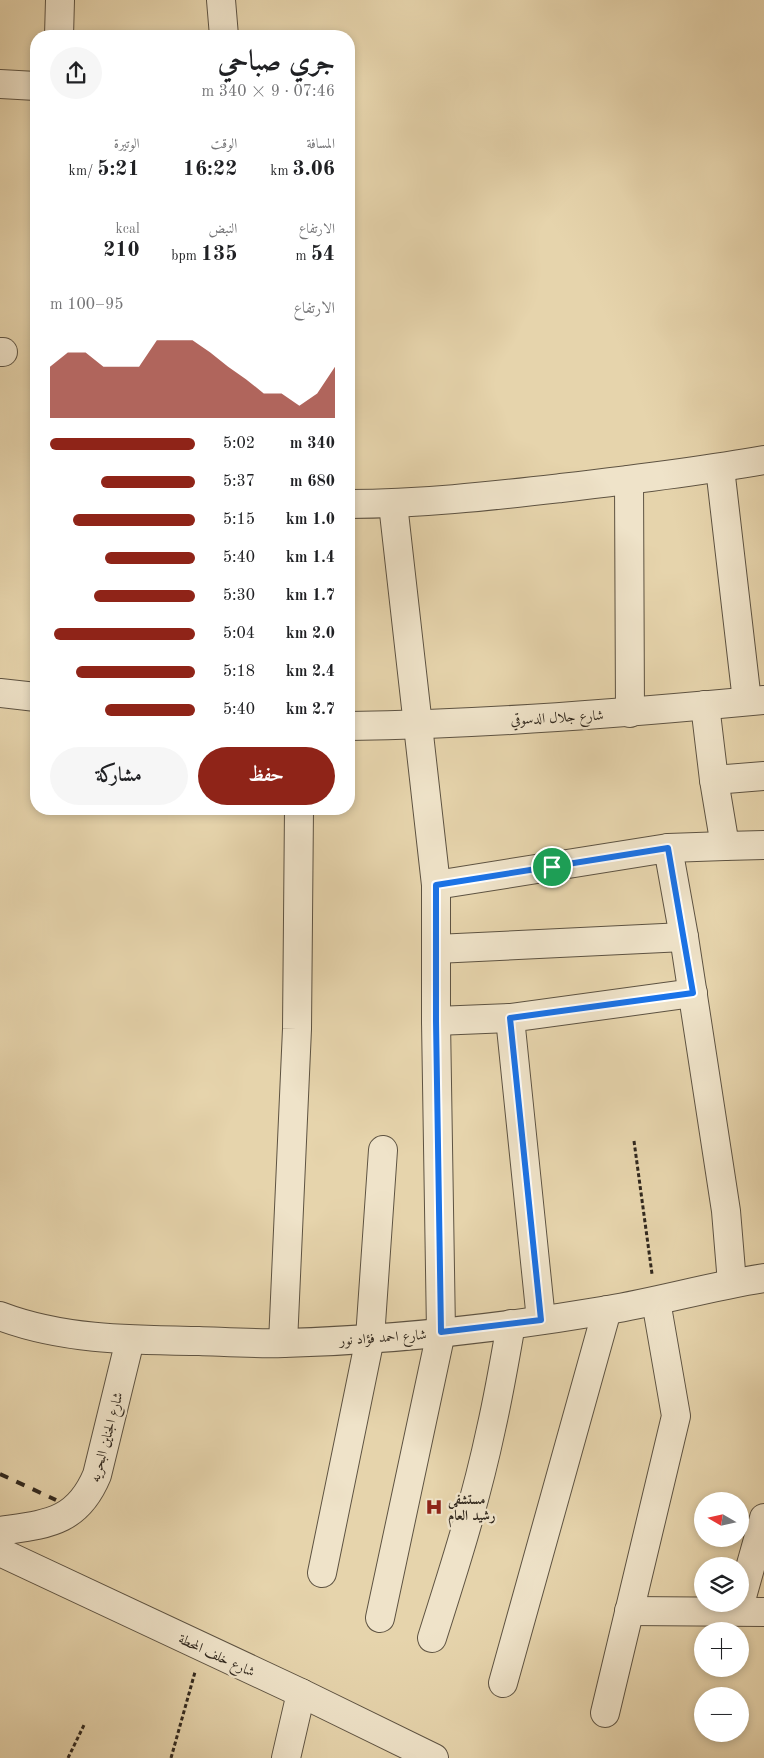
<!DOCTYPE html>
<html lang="ar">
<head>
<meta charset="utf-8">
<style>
	body { margin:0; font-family:"Old Standard TT",Amiri,serif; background:#f6f6f6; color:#202124; direction:rtl; height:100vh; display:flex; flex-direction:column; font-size:19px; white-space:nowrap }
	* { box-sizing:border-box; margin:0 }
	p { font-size:16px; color:#757577 }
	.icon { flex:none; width:28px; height:28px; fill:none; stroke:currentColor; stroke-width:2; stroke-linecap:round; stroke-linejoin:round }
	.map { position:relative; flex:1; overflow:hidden; direction:ltr }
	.side { position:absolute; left:30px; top:30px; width:325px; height:785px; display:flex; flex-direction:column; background:#fff; border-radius:20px; box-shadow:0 2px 8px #0003; direction:rtl }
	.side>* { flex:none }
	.needle { width:32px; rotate:279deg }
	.tools { position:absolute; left:694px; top:1492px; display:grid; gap:10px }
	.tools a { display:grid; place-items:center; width:55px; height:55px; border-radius:50%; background:#fff; box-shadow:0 2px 8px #0003; font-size:25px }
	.pin { position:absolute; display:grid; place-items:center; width:42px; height:42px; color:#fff; margin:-21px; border:2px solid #fff; border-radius:50%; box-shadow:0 1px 5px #0007 }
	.round { display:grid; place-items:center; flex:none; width:52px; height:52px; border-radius:26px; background:#f6f6f6 }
	.summary { display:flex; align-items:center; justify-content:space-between; height:85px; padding:0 20px }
	h1 { font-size:28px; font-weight:600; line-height:38px }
	.figures { display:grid; grid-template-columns:repeat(3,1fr); gap:8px; height:85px; padding:5px 20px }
	.figures div { display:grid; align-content:center }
	.figures b { font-size:21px; font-weight:600 }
	.figures small { font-size:14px; font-weight:400 }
	.figures p { font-size:14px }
	.chart { height:140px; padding:10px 20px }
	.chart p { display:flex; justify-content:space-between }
	.chart svg { width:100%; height:90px; margin-top:5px; fill:#8f2418; opacity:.7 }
	.action { display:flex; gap:10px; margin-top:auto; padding:10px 20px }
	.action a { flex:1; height:58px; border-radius:30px; background:#8f2418; color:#fff; font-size:20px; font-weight:600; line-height:58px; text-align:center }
	.action a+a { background:#f6f6f6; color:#202124 }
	ul { padding:0 20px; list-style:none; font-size:16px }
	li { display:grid; grid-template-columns:80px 60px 1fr; align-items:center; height:38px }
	li i { height:12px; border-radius:6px; background:#8f2418 }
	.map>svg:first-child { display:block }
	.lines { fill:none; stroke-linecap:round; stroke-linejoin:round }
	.minor-casing { stroke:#5e5342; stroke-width:30 }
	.path { stroke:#31281e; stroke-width:3; stroke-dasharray:4 2.5; stroke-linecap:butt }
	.minor { stroke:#efe3c9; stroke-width:28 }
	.rail { stroke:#31281e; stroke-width:4; stroke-dasharray:9 9; stroke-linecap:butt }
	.route-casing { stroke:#fff; stroke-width:10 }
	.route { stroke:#1a73e8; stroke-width:6 }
	.labels { text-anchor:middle; stroke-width:5; stroke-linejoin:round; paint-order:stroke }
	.street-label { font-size:14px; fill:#31281e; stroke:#efe3c9 }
	.poi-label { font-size:14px; font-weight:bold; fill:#31281e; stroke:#efe3c9; text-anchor:start }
</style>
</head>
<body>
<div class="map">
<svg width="764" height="1758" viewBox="0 0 764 1758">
	<rect width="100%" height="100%" fill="#e6d4ac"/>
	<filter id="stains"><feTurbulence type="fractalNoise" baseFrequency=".004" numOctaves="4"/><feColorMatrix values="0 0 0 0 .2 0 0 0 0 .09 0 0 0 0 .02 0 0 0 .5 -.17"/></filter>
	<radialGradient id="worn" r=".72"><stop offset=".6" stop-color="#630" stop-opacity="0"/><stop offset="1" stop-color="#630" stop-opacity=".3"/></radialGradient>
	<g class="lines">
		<g class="minor-casing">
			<g id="minor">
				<path d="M 221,0 L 224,36"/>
				<path d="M 59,36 L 60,0"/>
				<path d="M 0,84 L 36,86"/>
				<path d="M 0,352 L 3,352"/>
				<path d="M 720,468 L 747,701"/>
				<path d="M 629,480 L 630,713"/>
				<path d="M 349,504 C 420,504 490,496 561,488 C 629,480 697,472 764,460"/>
				<path d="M 0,693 L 36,697"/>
				<path d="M 705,705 L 714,780 L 725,846 L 764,845"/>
				<path d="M 349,726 C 488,724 626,713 764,700"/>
				<path d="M 714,780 L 764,776"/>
				<path d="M 668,848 L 725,846"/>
				<path d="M 436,885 L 668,848 L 684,937 L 726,1211 L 732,1283"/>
				<path d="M 436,949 L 684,937"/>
				<path d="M 436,1021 L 510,1018"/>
				<path d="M 0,1316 C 63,1340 132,1340 199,1341 C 227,1342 256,1344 284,1343 C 393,1340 502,1328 608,1310 C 661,1301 712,1286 764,1278"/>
				<path d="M 541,1320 L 510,1018 L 693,993"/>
				<path d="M 283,1343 L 297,1029 L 299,809"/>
				<path d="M 0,1531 C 47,1524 77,1523 97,1475 L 130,1340"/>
				<path d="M 0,1552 L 301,1693 L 434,1758"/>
				<path d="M 322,1573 L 370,1338 L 383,1150"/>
				<path d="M 629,1611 L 764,1612"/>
				<path d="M 738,1611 L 764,1518"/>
				<path d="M 380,1618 L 441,1332 L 436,1021 L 436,885 L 393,504"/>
				<path d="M 432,1638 C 454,1569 476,1500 491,1429 C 499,1394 505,1359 511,1324"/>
				<path d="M 503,1683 L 607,1310"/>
				<path d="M 605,1713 L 676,1416 L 656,1301"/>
				<path d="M 286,1758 L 301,1693"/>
			</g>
		</g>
		<g class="path">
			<path d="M 634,1141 L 652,1274"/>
			<path d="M 68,1758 L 85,1723"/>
			<path d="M 171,1758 L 195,1672"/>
		</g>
		<use href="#minor" class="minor"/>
		<path class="rail" d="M 0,1474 L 56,1500"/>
	</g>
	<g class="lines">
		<g class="route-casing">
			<path id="route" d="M 668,848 L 693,993 L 510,1018 L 541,1320 L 441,1332 L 436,1021 L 436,885 Z"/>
		</g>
		<use href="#route" class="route"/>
	</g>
	<defs>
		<g id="hospital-bare" transform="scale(1.35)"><path d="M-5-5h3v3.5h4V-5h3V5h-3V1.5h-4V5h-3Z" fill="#8f2418" stroke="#efe3c9" stroke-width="2.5" paint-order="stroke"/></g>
	</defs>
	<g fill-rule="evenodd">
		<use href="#hospital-bare" x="434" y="1507"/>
	</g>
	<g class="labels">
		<g class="street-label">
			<text transform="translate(557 717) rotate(-3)" y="5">شارع جلال الدسوقي</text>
			<text transform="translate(383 1337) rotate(-4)" y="5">شارع احمد فؤاد نور</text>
			<text transform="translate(106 1437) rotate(-75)" y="5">شارع الجناين البحريه</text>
			<text transform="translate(217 1655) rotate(25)" y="5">شارع خلف المحطة</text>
		</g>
		<g class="poi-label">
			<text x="448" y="1504">مستشفى<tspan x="448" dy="16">رشيد العام</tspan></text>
		</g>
	</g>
	<rect width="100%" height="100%" filter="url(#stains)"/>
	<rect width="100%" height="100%" fill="url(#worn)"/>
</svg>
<div class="tools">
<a><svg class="needle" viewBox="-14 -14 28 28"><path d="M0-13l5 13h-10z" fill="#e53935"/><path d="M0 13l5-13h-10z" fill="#757577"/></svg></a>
<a><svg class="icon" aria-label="layers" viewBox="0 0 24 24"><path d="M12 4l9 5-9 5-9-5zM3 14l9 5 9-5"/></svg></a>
<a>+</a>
<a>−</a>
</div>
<div class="pin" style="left:552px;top:867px;background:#1e9e55"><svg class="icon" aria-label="arrive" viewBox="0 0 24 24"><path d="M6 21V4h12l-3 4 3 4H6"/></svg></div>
<section class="side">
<div class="summary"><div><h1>جري صباحي</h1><p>07:46 · 9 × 340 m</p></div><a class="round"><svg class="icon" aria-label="share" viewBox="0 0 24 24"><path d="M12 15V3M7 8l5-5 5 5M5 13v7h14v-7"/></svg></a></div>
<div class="figures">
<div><p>المسافة</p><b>3.06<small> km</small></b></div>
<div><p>الوقت</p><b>16:22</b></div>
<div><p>الوتيرة</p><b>5:21<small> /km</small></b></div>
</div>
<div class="figures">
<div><p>الارتفاع</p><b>54<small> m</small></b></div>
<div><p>النبض</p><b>135<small> bpm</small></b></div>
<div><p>kcal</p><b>210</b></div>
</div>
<div class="chart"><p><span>الارتفاع</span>95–100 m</p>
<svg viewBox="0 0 160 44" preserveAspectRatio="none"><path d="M0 44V19L10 12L20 12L30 19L40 19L50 19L60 6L70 6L80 6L90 12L100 19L110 25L120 32L130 32L140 38L150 32L160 19V44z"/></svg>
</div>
<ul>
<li><b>340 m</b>5:02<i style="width:100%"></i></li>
<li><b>680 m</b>5:37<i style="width:65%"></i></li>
<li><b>1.0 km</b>5:15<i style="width:84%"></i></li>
<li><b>1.4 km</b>5:40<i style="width:62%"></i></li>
<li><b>1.7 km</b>5:30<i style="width:70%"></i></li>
<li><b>2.0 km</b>5:04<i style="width:97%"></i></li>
<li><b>2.4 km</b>5:18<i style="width:82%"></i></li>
<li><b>2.7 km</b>5:40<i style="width:62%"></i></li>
</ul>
<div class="action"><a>حفظ</a><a>مشاركة</a></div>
</section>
</div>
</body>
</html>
